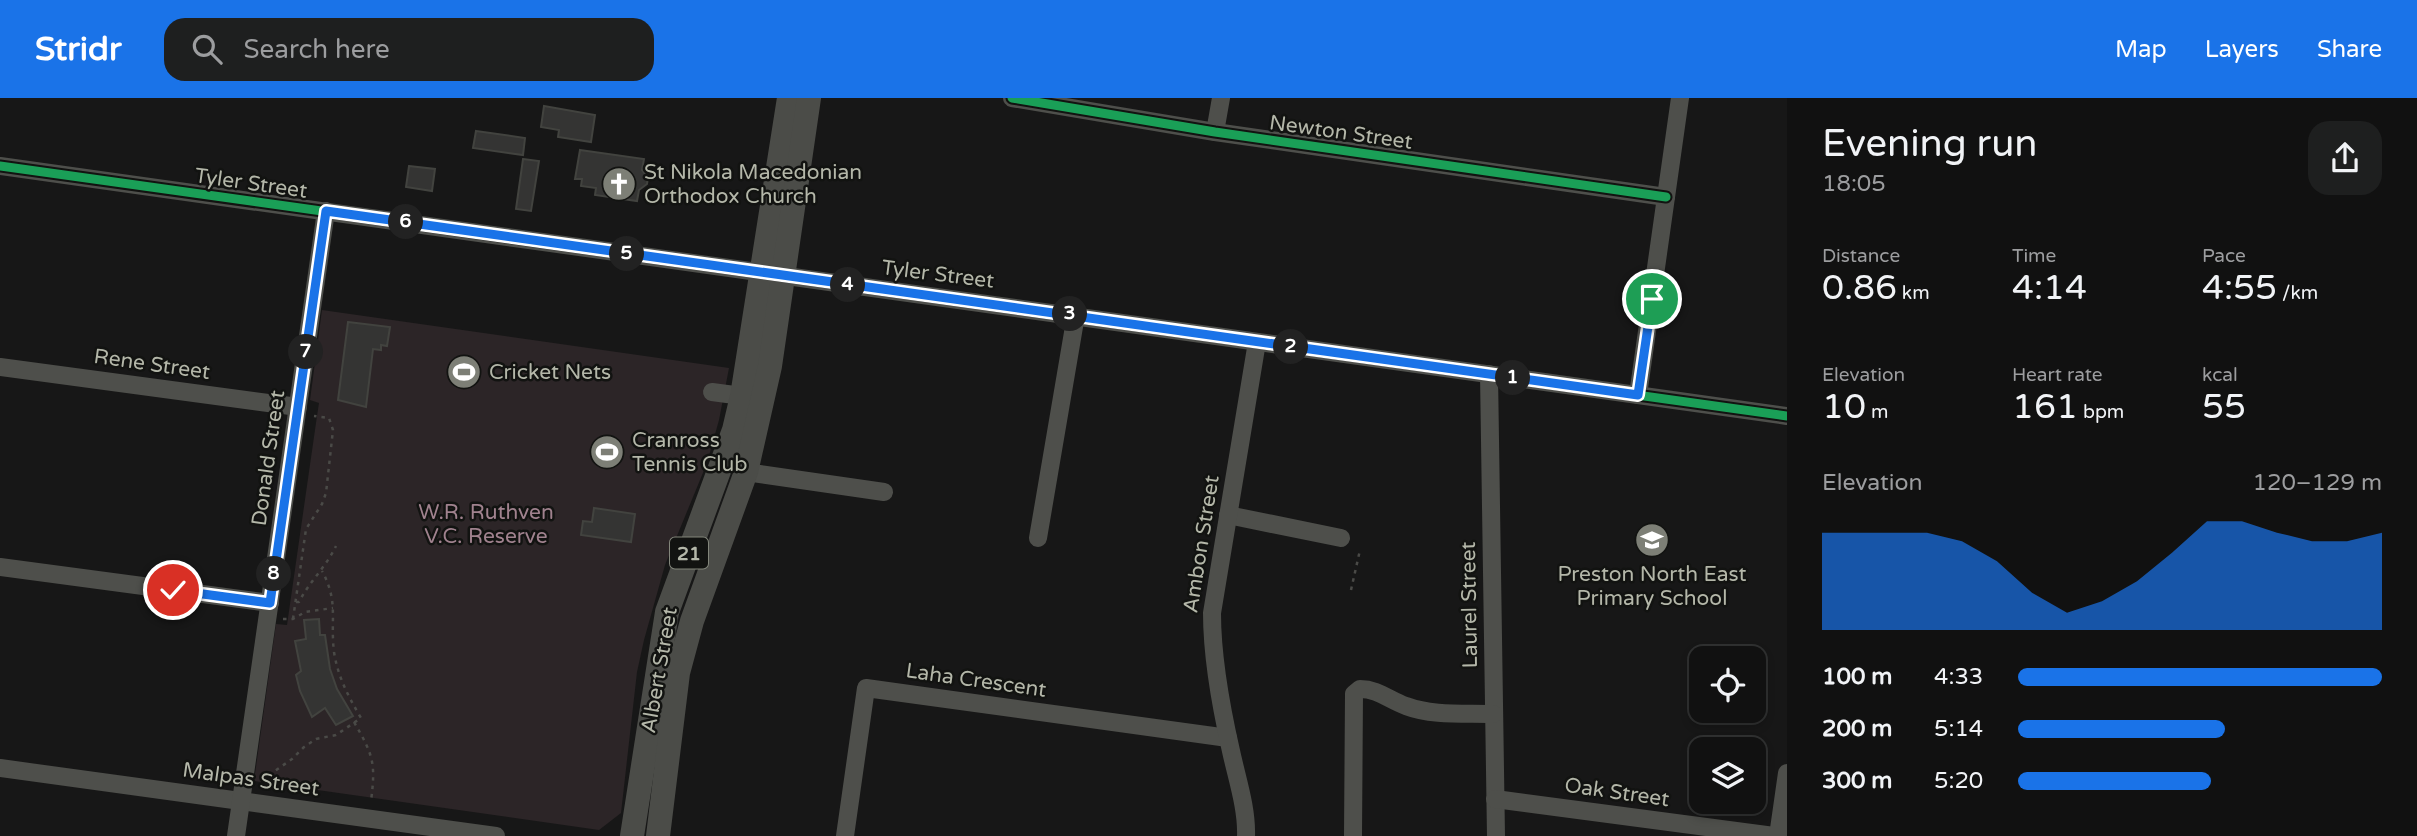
<!DOCTYPE html>
<html lang="en">
<head>
<meta charset="utf-8">
<style>
	body { margin:0; font-family:"Varela Round",sans-serif; background:#1e1f1f; color:#f1f3f6; height:100vh; display:flex; flex-direction:column; font-size:26px; white-space:nowrap }
	* { box-sizing:border-box; margin:0 }
	p { font-size:23px; color:#9c9d9f }
	.icon { flex:none; width:38px; height:38px; fill:none; stroke:currentColor; stroke-width:2; stroke-linecap:round; stroke-linejoin:round }
	.map { position:relative; flex:1; overflow:hidden }
	.side { display:flex; flex-direction:column; background:#111; width:630px }
	.side>* { flex:none }
	.controls { position:absolute; left:1689px; top:548px; display:grid; gap:14px }
	.controls a { display:grid; place-items:center; width:77px; height:77px; border-radius:14px; background:#111; box-shadow:0 4px 10px #0003,0 0 0 2px #303131; font-size:35px }
	.pin { position:absolute; display:grid; place-items:center; width:60px; height:60px; color:#fff; margin:-30px; border:4px solid #fff; border-radius:50%; box-shadow:0 2px 7px #0007 }
	.km { position:absolute; width:35px; height:35px; margin:-18px; border-radius:50%; background:#222; color:#fff; font-size:19px; line-height:35px; text-align:center }
	.round { display:grid; place-items:center; flex:none; width:74px; height:74px; border-radius:21px; background:#1e1f1f }
	.summary { display:flex; align-items:center; justify-content:space-between; height:119px; padding:0 35px }
	h1 { font-size:38px; font-weight:600; line-height:52px }
	.metrics { display:grid; grid-template-columns:repeat(3,1fr); gap:10px; height:119px; padding:7px 35px }
	.metrics div { display:grid; align-content:center }
	.metrics b { font-size:35px; font-weight:600 }
	.metrics small { font-size:19px; font-weight:400 }
	.metrics p { font-size:19px }
	.chart { height:196px; padding:14px 35px }
	.chart p { display:flex; justify-content:space-between }
	.chart svg { width:100%; height:126px; margin-top:7px; fill:#1a73e8; opacity:.7 }
	ul { padding:0 35px; list-style:none; font-size:23px }
	li { display:grid; grid-template-columns:112px 84px 1fr; align-items:center; height:52px }
	li i { height:18px; border-radius:9px; background:#1a73e8 }
	header { display:flex; align-items:center; gap:42px; box-sizing:border-box; height:98px; padding:0 35px; background:#1a73e8; color:#fff }
	header strong { font-size:33px }
	nav { display:flex; gap:38px; margin-inline-start:auto; font-size:24px }
	.search { width:490px; height:63px; background:#1e1f1f; display:flex; align-items:center; gap:18px; box-sizing:border-box; padding:0 24px; border-radius:21px; color:#9c9d9f; font-size:26px }
	main { display:flex; flex:1; min-height:0 }
	.map>svg:first-child { display:block }
	.green { fill:#2c2527 }
	.building { fill:#343433; stroke:#42433f; stroke-width:2 }
	.lines { fill:none; stroke-linecap:round; stroke-linejoin:round }
	.path { stroke:#4a4a47; stroke-width:2.5; stroke-dasharray:3.5 5; stroke-linecap:butt }
	.minor { stroke:#4e4f4b; stroke-width:18 }
	.highway { stroke:#4b4c48; stroke-width:24 }
	.cycleway-casing { stroke:#121311; stroke-width:13 }
	.cycleway { stroke:#1a9f57; stroke-width:9 }
	.route-casing { stroke:#fff; stroke-width:14 }
	.route { stroke:#1a73e8; stroke-width:9 }
	.labels { text-anchor:middle; stroke-width:5; stroke-linejoin:round; paint-order:stroke }
	.shield { fill:#121311; stroke:#83867b; stroke-width:2 }
	.shield-label { font-size:19px; font-weight:bold; fill:#b4b7a9 }
	.street-label { font-size:21px; fill:#b4b7a9; stroke:#121311 }
	.poi-label { font-size:21px; fill:#b4b7a9; stroke:#121311; text-anchor:start }
	.park-label { font-size:21px; fill:#a0828e; stroke:#121311 }
</style>
</head>
<body>
<header>
<strong>Stridr</strong>
<div class="search"><svg class="icon" aria-label="search" viewBox="0 0 24 24"><circle cx="10" cy="10" r="6"/><path d="M15 15l6 6"/></svg>Search here</div>
<nav><a>Map</a><a>Layers</a><a>Share</a></nav>
</header>
<main>
<div class="map">
<svg width="1787" height="738" viewBox="0 0 1787 738">
	<rect width="100%" height="100%" fill="#171717"/>
	<path class="green" d="M 322,212 L 729,270 L 719,322 L 707,365 L 665,467 L 644,542 L 637,574 L 621,715 L 599,732 L 254,683 L 276,526 L 287,527 L 317,318 L 319,305 L 310,302 Z"/>
	<g class="building">
		<path d="M 544,8 L 595,17 L 591,44 L 558,39 L 559,32 L 541,29 Z"/>
		<path d="M 476,33 L 525,40 L 523,57 L 473,50 Z"/>
		<path d="M 580,52 L 644,61 L 642,72 L 648,80 L 647,86 L 639,92 L 637,103 L 595,97 L 596,90 L 581,88 L 582,81 L 575,81 Z"/>
		<path d="M 523,61 L 539,63 L 531,113 L 516,111 Z"/>
		<path d="M 409,68 L 435,71 L 432,93 L 406,89 Z"/>
		<path d="M 348,224 L 390,229 L 387,248 L 381,247 L 381,252 L 373,251 L 366,309 L 338,302 Z"/>
		<path d="M 594,410 L 635,416 L 631,444 L 581,437 L 583,423 L 592,424 Z"/>
		<path d="M 319,521 L 320,537 L 325,537 L 330,571 L 337,591 L 353,618 L 336,627 L 325,610 L 312,619 L 300,593 L 296,577 L 301,573 L 295,543 L 306,541 L 304,522 Z"/>
	</g>
	<g class="lines">
		<g class="path">
			<path d="M 1351,492 L 1360,452"/>
			<path d="M 296,504 L 299,504 C 309,484 326,469 336,448"/>
			<path d="M 283,521 L 293,521 L 305,514 L 333,510"/>
			<path d="M 293,521 L 306,431 L 322,406 L 326,395 L 333,332 L 329,320 L 314,318"/>
			<path d="M 354,624 C 373,657 376,664 371,703"/>
			<path d="M 262,682 L 292,661 L 304,649 L 316,641 L 336,637 L 361,620 C 348,598 338,579 334,554 C 330,521 339,504 322,473"/>
		</g>
		<g class="minor">
			<path d="M 1012,0 L 1215,34 L 1666,99"/>
			<path d="M 1215,34 L 1221,0"/>
			<path d="M 0,68 L 1787,318"/>
			<path d="M 0,269 L 298,309"/>
			<path d="M 1489,276 L 1496,738"/>
			<path d="M 712,294 L 742,298"/>
			<path d="M 1638,297 L 1680,0"/>
			<path d="M 746,374 L 884,394"/>
			<path d="M 1228,417 L 1341,440"/>
			<path d="M 1038,440 L 1076,217"/>
			<path d="M 0,469 L 270,505"/>
			<path d="M 0,670 L 496,738"/>
			<path d="M 1495,701 L 1774,738"/>
			<path d="M 236,738 L 326,113"/>
			<path d="M 845,738 L 866,590 L 1228,640"/>
			<path d="M 1246,738 C 1247,710 1237,681 1231,653 C 1221,609 1212,561 1212,515 L 1257,244"/>
			<path d="M 1353,738 L 1354,596 L 1360,591 C 1378,591 1389,602 1406,608 C 1432,618 1465,615 1493,616"/>
			<path d="M 1778,738 L 1787,675"/>
		</g>
		<g class="highway">
			<path d="M 632,738 L 667,514 L 734,332 L 742,298 L 789,0"/>
			<path d="M 658,738 L 678,575 L 692,523 L 746,374 L 770,268 L 809,0"/>
		</g>
		<g class="cycleway-casing">
			<g id="cycleway">
				<path d="M 1012,0 L 1215,34 L 1666,99"/>
				<path d="M 0,68 L 1787,318"/>
			</g>
		</g>
		<use href="#cycleway" class="cycleway"/>
	</g>
	<g class="lines">
		<g class="route-casing">
			<path id="route" d="M 173,492 L 270,505 L 326,113 L 1638,297 L 1652,201"/>
		</g>
		<use href="#route" class="route"/>
	</g>
	<defs>
		<g id="church-disc" transform="scale(1.75)"><circle r="9.5" fill="#7d7f76" stroke="#121311"/><path d="M-1.2-6h2.4v3.5h3.3v2.4h-3.3V6h-2.4V-.1h-3.3v-2.4h3.3Z" fill="#fff"/></g>
		<g id="stadium-disc" transform="scale(1.75)"><circle r="9.5" fill="#7d7f76" stroke="#121311"/><path d="M0-5a6.5 5 0 1 0 0 10a6.5 5 0 1 0 0-10ZM-3.5-1.8h7v3.6h-7Z" fill="#fff"/></g>
		<g id="school-disc" transform="scale(1.75)"><circle r="9.5" fill="#7d7f76" stroke="#121311"/><path d="M0-5L7-2L0 1L-7-2ZM-4 1L0 2.5L4 1V4Q0 6-4 4Z" fill="#fff"/></g>
	</defs>
	<g fill-rule="evenodd">
		<use href="#church-disc" x="619" y="86"/>
		<use href="#stadium-disc" x="464" y="274"/>
		<use href="#stadium-disc" x="607" y="354"/>
		<use href="#school-disc" x="1652" y="442"/>
	</g>
	<g class="labels">
		<rect class="shield" x="670" y="439.5" width="38" height="31" rx="5"/>
		<g class="shield-label">
			<text x="689" y="462">21</text>
		</g>
		<g class="street-label">
			<text transform="translate(1341 34) rotate(8)" y="7">Newton Street</text>
			<text transform="translate(251 85) rotate(8)" y="7">Tyler Street</text>
			<text transform="translate(938 176) rotate(7)" y="7">Tyler Street</text>
			<text transform="translate(152 266) rotate(8)" y="7">Rene Street</text>
			<text transform="translate(268 360) rotate(-82)" y="7">Donald Street</text>
			<text transform="translate(1201 446) rotate(-81)" y="7">Ambon Street</text>
			<text transform="translate(1469 507) rotate(-91)" y="7">Laurel Street</text>
			<text transform="translate(659 572) rotate(-80)" y="7">Albert Street</text>
			<text transform="translate(976 582) rotate(8)" y="7">Laha Crescent</text>
			<text transform="translate(251 681) rotate(8)" y="7">Malpas Street</text>
			<text transform="translate(1617 694) rotate(8)" y="7">Oak Street</text>
		</g>
		<g class="poi-label">
			<text x="644" y="81">St Nikola Macedonian<tspan x="644" dy="24">Orthodox Church</tspan></text>
			<text x="489" y="281">Cricket Nets</text>
			<text x="632" y="349">Cranross<tspan x="632" dy="24">Tennis Club</tspan></text>
			<text x="1652" y="483" text-anchor="middle">Preston North East<tspan x="1652" dy="24">Primary School</tspan></text>
		</g>
		<g class="park-label">
			<text x="486" y="421">W.R. Ruthven<tspan x="486" dy="24">V.C. Reserve</tspan></text>
		</g>
	</g>
</svg>
<div class="controls">
<a><svg class="icon" aria-label="locate" viewBox="0 0 24 24"><circle cx="12" cy="12" r="6"/><path d="M12 2v4M12 18v4M2 12h4M18 12h4"/></svg></a>
<a><svg class="icon" aria-label="layers" viewBox="0 0 24 24"><path d="M12 4l9 5-9 5-9-5zM3 14l9 5 9-5"/></svg></a>
</div>
<div class="pin" style="left:1652px;top:201px;background:#1e9e55"><svg class="icon" aria-label="arrive" viewBox="0 0 24 24"><path d="M6 21V4h12l-3 4 3 4H6"/></svg></div>
<div class="pin" style="left:173px;top:492px;background:#d93025"><svg class="icon" aria-label="check" viewBox="0 0 24 24"><path d="M5 12l5 5 9-10"/></svg></div>
<b class="km" style="left:1513px;top:280px">1</b>
<b class="km" style="left:1291px;top:249px">2</b>
<b class="km" style="left:1070px;top:216px">3</b>
<b class="km" style="left:848px;top:187px">4</b>
<b class="km" style="left:627px;top:156px">5</b>
<b class="km" style="left:406px;top:124px">6</b>
<b class="km" style="left:306px;top:254px">7</b>
<b class="km" style="left:274px;top:476px">8</b>
</div>
<section class="side">
<div class="summary"><div><h1>Evening run</h1><p>18:05</p></div><a class="round"><svg class="icon" aria-label="share" viewBox="0 0 24 24"><path d="M12 15V3M7 8l5-5 5 5M5 13v7h14v-7"/></svg></a></div>
<div class="metrics">
<div><p>Distance</p><b>0.86<small> km</small></b></div>
<div><p>Time</p><b>4:14</b></div>
<div><p>Pace</p><b>4:55<small> /km</small></b></div>
</div>
<div class="metrics">
<div><p>Elevation</p><b>10<small> m</small></b></div>
<div><p>Heart rate</p><b>161<small> bpm</small></b></div>
<div><p>kcal</p><b>55</b></div>
</div>
<div class="chart"><p><span>Elevation</span>120–129 m</p>
<svg viewBox="0 0 160 44" preserveAspectRatio="none"><path d="M0 44V10L10 10L20 10L30 10L40 13L50 20L60 31L70 38L80 34L90 27L100 17L110 6L120 6L130 10L140 13L150 13L160 10V44z"/></svg>
</div>
<ul>
<li><b>100 m</b>4:33<i style="width:100%"></i></li>
<li><b>200 m</b>5:14<i style="width:57%"></i></li>
<li><b>300 m</b>5:20<i style="width:53%"></i></li>
</ul>
</section>
</main>
</body>
</html>
